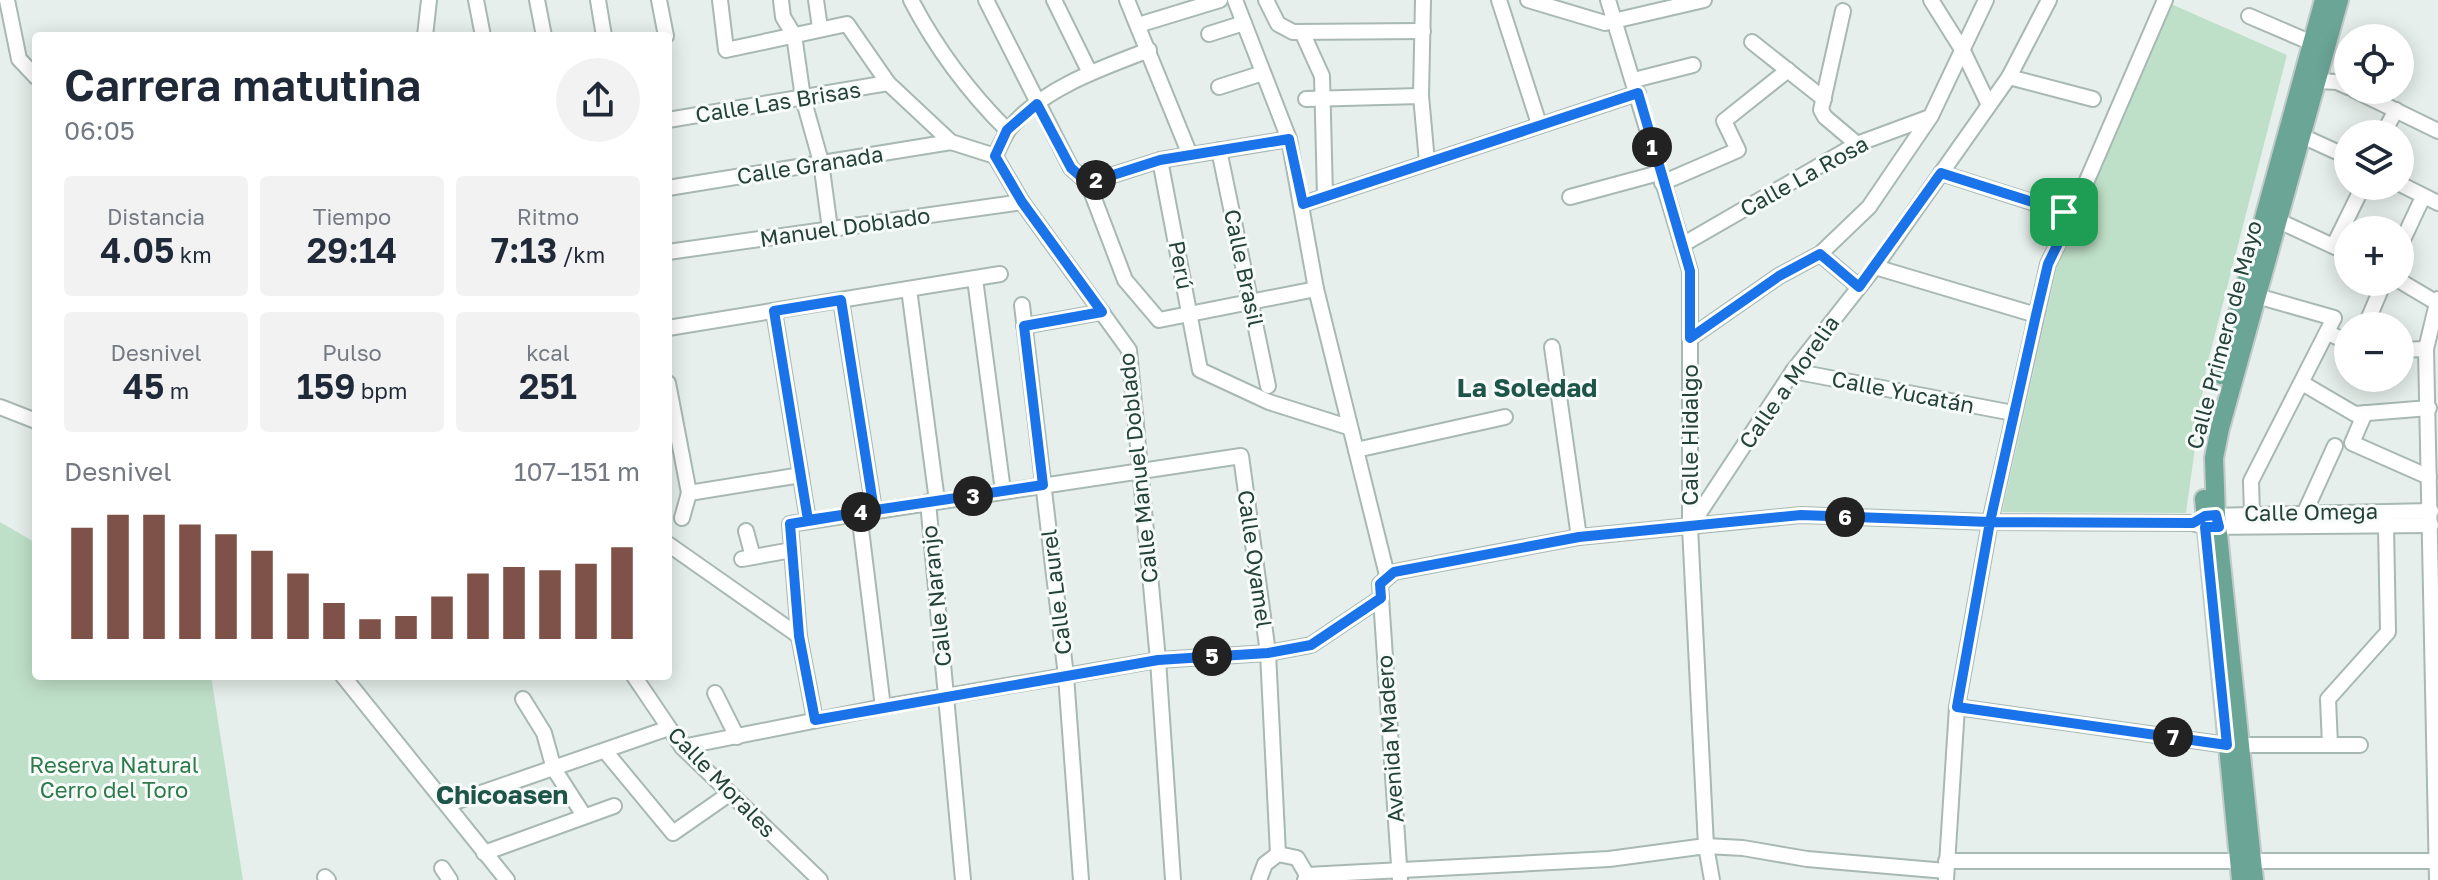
<!DOCTYPE html>
<html lang="es">
<head>
<meta charset="utf-8">
<style>
	body { margin:0; font-family:"Golos Text",sans-serif; background:#f2f2f3; color:#1f2937; height:100vh; display:flex; flex-direction:column; font-size:30px; white-space:nowrap }
	* { box-sizing:border-box; margin:0 }
	p { font-size:26px; color:#747a83 }
	.icon { flex:none; width:44px; height:44px; fill:none; stroke:currentColor; stroke-width:2; stroke-linecap:round; stroke-linejoin:round }
	.map { position:relative; flex:1; overflow:hidden }
	.side { position:absolute; left:32px; top:32px; width:640px; height:648px; display:flex; flex-direction:column; background:#fff; border-radius:8px; box-shadow:0 4px 20px #0003 }
	.side>* { flex:none }
	.buttons { position:absolute; left:2334px; top:24px; display:grid; gap:16px }
	.buttons a { display:grid; place-items:center; width:80px; height:80px; border-radius:50%; background:#fff; box-shadow:0 4px 20px #0003; font-size:40px }
	.pin { position:absolute; display:grid; place-items:center; width:68px; height:68px; color:#fff; margin:-34px; border-radius:16px; box-shadow:0 4px 12px #0006 }
	.km { position:absolute; width:40px; height:40px; margin:-20px; border-radius:50%; background:#222; color:#fff; font-size:22px; line-height:40px; text-align:center }
	.round { display:grid; place-items:center; flex:none; width:84px; height:84px; border-radius:42px; background:#f2f2f3 }
	.headline { display:flex; align-items:center; justify-content:space-between; height:136px; padding:0 32px }
	h1 { font-size:44px; font-weight:600; line-height:60px }
	.stats { display:grid; grid-template-columns:repeat(3,1fr); gap:12px; height:136px; padding:8px 32px }
	.stats div { display:grid; align-content:center; border-radius:8px; background:#f2f2f3; text-align:center }
	.stats b { font-size:34px; font-weight:600 }
	.stats small { font-size:22px; font-weight:400 }
	.stats p { font-size:22px }
	.chart { height:224px; padding:16px 32px }
	.chart p { display:flex; justify-content:space-between }
	.chart svg { width:100%; height:144px; margin-top:8px; stroke:#7f5249; stroke-width:6 }
	.map>svg:first-child { display:block }
	.green { fill:#bfe0c8 }
	.lines { fill:none; stroke-linecap:round; stroke-linejoin:round }
	.minor-casing { stroke:#a8b8b2; stroke-width:18 }
	.major-casing { stroke:#c2cac8; stroke-width:22 }
	.minor { stroke:#fff; stroke-width:14 }
	.major { stroke:#6aa596; stroke-width:18 }
	.route-casing { stroke:#fff; stroke-width:16 }
	.route { stroke:#1a73e8; stroke-width:10 }
	.labels { text-anchor:middle; stroke-width:6; stroke-linejoin:round; paint-order:stroke }
	.street-label { font-size:22px; fill:#24423a; stroke:#f7fbf9 }
	.park-label { font-size:22px; fill:#2d7a4b; stroke:#f7fbf9 }
	.quarter-label { font-size:26px; font-weight:bold; fill:#1f5548; stroke:#f7fbf9 }
</style>
</head>
<body>
<div class="map">
<svg width="2438" height="880" viewBox="0 0 2438 880">
	<rect width="100%" height="100%" fill="#e6efeb"/>
	<g class="green">
		<path d="M 2171,4 L 2287,55 L 2206,369 L 2186,513 L 2002,512 L 2059,257 Z"/>
		<path d="M 0,522 L 36,543 L 36,676 L 211,676 L 243,880 L 0,880 Z"/>
	</g>
	<g class="lines">
		<g class="minor-casing">
			<g id="minor">
				<path d="M 7,0 L 19,59 L 36,77"/>
				<path d="M 476,0 L 483,36"/>
				<path d="M 537,0 L 544,36"/>
				<path d="M 598,0 L 604,36"/>
				<path d="M 659,0 L 666,36"/>
				<path d="M 720,0 L 726,50 L 847,24 L 888,83 L 951,142 L 995,156 L 1022,202 L 1129,350 L 1158,660 L 1173,880"/>
				<path d="M 781,0 L 783,17 L 794,35 L 803,98 L 821,162 L 830,229"/>
				<path d="M 816,0 L 820,28"/>
				<path d="M 911,0 C 937,50 967,90 1007,130"/>
				<path d="M 986,0 L 1071,168 L 1088,183 L 1125,280 L 1159,320 L 1316,289"/>
				<path d="M 1054,0 L 1090,73"/>
				<path d="M 1127,0 L 1190,155"/>
				<path d="M 1235,0 L 1289,139 L 1316,289 L 1387,575"/>
				<path d="M 1266,0 L 1278,24 L 1293,32 L 1423,31"/>
				<path d="M 1423,0 L 1421,96 L 1427,162"/>
				<path d="M 1499,0 L 1539,124"/>
				<path d="M 1528,0 L 1605,23 L 1704,0"/>
				<path d="M 1608,0 L 1690,271 L 1690,527 L 1706,846 L 1712,880"/>
				<path d="M 1931,0 L 1963,51 L 1988,103"/>
				<path d="M 1843,11 L 1821,110 L 1825,117 L 1857,144"/>
				<path d="M 2249,16 L 2319,46"/>
				<path d="M 1138,25 L 1220,0"/>
				<path d="M 1302,32 L 1322,76 L 1325,196"/>
				<path d="M 1209,34 L 1244,23"/>
				<path d="M 425,36 L 429,0"/>
				<path d="M 1752,42 L 1824,99"/>
				<path d="M 2009,77 L 2093,99"/>
				<path d="M 1634,80 L 1693,65"/>
				<path d="M 2318,81 L 2337,82 L 2348,87"/>
				<path d="M 1219,87 L 1263,73"/>
				<path d="M 2354,90 L 2438,131"/>
				<path d="M 1306,99 L 1421,96"/>
				<path d="M 668,120 L 888,83"/>
				<path d="M 2383,134 L 2396,110"/>
				<path d="M 2302,136 L 2348,157"/>
				<path d="M 1219,150 L 1268,386"/>
				<path d="M 995,156 C 1000,147 1004,135 1010,128 C 1043,88 1102,68 1149,50"/>
				<path d="M 1160,160 L 1200,370 L 1269,402 L 1348,427"/>
				<path d="M 1941,173 L 2072,215"/>
				<path d="M 1088,183 L 1160,160 L 1289,139"/>
				<path d="M 1662,183 L 1738,150 L 1724,121 L 1788,70"/>
				<path d="M 2400,184 L 2438,203"/>
				<path d="M 668,188 L 951,142"/>
				<path d="M 1570,197 L 1659,173"/>
				<path d="M 1303,204 L 1638,93"/>
				<path d="M 2279,221 L 2348,253"/>
				<path d="M 1682,245 L 1857,144 L 1930,117"/>
				<path d="M 2334,245 L 2363,186"/>
				<path d="M 2400,246 L 2423,197"/>
				<path d="M 668,252 L 1022,202"/>
				<path d="M 1820,254 L 1859,287"/>
				<path d="M 1875,267 L 2036,315"/>
				<path d="M 975,279 L 1003,491"/>
				<path d="M 2400,281 L 2437,303"/>
				<path d="M 909,289 L 937,501"/>
				<path d="M 2250,294 L 2334,318 L 2251,481 L 2252,513"/>
				<path d="M 841,300 L 874,510"/>
				<path d="M 1022,305 L 1066,676 L 1081,880"/>
				<path d="M 774,311 L 808,520"/>
				<path d="M 2367,322 L 2384,282"/>
				<path d="M 1024,326 L 1102,312"/>
				<path d="M 668,328 L 1000,274"/>
				<path d="M 2328,333 L 2348,342"/>
				<path d="M 1690,338 L 1779,276 L 1820,254 L 1869,207 L 1931,116 L 1986,0"/>
				<path d="M 1552,347 L 1579,537"/>
				<path d="M 2400,350 L 2426,349"/>
				<path d="M 1793,371 L 2013,413"/>
				<path d="M 668,383 L 689,493"/>
				<path d="M 2302,383 L 2355,414 L 2429,408"/>
				<path d="M 0,407 L 36,421"/>
				<path d="M 2365,413 L 2352,443 L 2429,477"/>
				<path d="M 1356,450 L 1505,417"/>
				<path d="M 689,493 L 801,475"/>
				<path d="M 928,502 L 963,880"/>
				<path d="M 2305,512 L 2335,446"/>
				<path d="M 859,513 L 883,707"/>
				<path d="M 2207,516 L 2431,511"/>
				<path d="M 682,518 L 689,493"/>
				<path d="M 1690,527 L 1793,371 L 1875,267 L 2009,77 L 2049,0"/>
				<path d="M 746,531 L 753,557"/>
				<path d="M 668,544 L 799,636"/>
				<path d="M 742,559 L 792,550"/>
				<path d="M 1381,598 L 1400,880"/>
				<path d="M 343,676 L 507,880"/>
				<path d="M 634,676 L 682,747 L 820,880"/>
				<path d="M 715,693 L 737,737"/>
				<path d="M 523,699 L 544,733 L 554,769 L 583,814"/>
				<path d="M 1957,707 L 2227,745 L 2360,745"/>
				<path d="M 815,720 L 799,636 L 790,524 L 1241,456 L 1268,653 L 1278,854"/>
				<path d="M 2330,745 L 2328,699 L 2388,632 L 2386,526"/>
				<path d="M 682,747 L 883,707 L 1158,660 L 1268,653 L 1311,645 L 1381,598 L 1380,584 L 1394,572 L 1579,537 L 1801,515 L 1990,522 L 2193,523 L 2205,527 L 2431,525"/>
				<path d="M 605,751 L 673,833 L 729,794"/>
				<path d="M 449,804 L 669,728"/>
				<path d="M 484,853 L 614,806"/>
				<path d="M 1946,861 L 2438,861"/>
				<path d="M 442,868 L 450,880"/>
				<path d="M 1307,875 L 1609,859 L 1706,846 L 1743,848 L 1807,859 L 1946,871"/>
				<path d="M 325,877 L 328,880"/>
				<path d="M 1259,880 L 1265,864 L 1278,854 L 1297,858 L 1307,875 L 1305,880"/>
				<path d="M 1946,880 L 1957,707 L 1990,522 L 2048,264 L 2072,215 L 2165,0"/>
				<path d="M 2437,880 L 2426,349 L 2438,299"/>
			</g>
		</g>
		<g class="major-casing">
			<g id="major">
				<path d="M 2221,375 L 2324,0"/>
				<path d="M 2204,499 L 2241,880"/>
				<path d="M 2254,880 L 2216,515 L 2214,458 L 2220,428 L 2339,0"/>
			</g>
		</g>
		<use href="#minor" class="minor"/>
		<use href="#major" class="major"/>
	</g>
	<g class="lines">
		<g class="route-casing">
			<path id="route" d="M 2064,212 L 1941,173 L 1859,287 L 1820,254 L 1779,276 L 1690,338 L 1690,271 L 1638,93 L 1303,204 L 1289,139 L 1160,160 L 1088,183 L 1071,168 L 1037,104 L 1007,130 L 995,156 L 1022,202 L 1102,312 L 1024,326 L 1043,485 L 808,520 L 774,311 L 841,300 L 874,510 L 790,524 L 799,636 L 815,720 L 1158,660 L 1268,653 L 1311,645 L 1381,598 L 1380,584 L 1394,572 L 1579,537 L 1801,515 L 1990,522 L 2193,523 L 2205,516 L 2216,515 L 2219,527 L 2205,527 L 2227,745 L 1957,707 L 1990,522 L 2036,315 L 2048,264 L 2072,215 L 2064,212"/>
		</g>
		<use href="#route" class="route"/>
	</g>
	<g class="labels">
		<g class="street-label">
			<text transform="translate(778 102) rotate(-9)" y="8">Calle Las Brisas</text>
			<text transform="translate(810 165) rotate(-9)" y="8">Calle Granada</text>
			<text transform="translate(1804 176) rotate(-29)" y="8">Calle La Rosa</text>
			<text transform="translate(845 227) rotate(-8)" y="8">Manuel Doblado</text>
			<text transform="translate(1181 265) rotate(79)" y="8">Perú</text>
			<text transform="translate(1244 268) rotate(78)" y="8">Calle Brasil</text>
			<text transform="translate(2224 335) rotate(-75)" y="8">Calle Primero de Mayo</text>
			<text transform="translate(1789 382) rotate(-55)" y="8">Calle a Morelia</text>
			<text transform="translate(1903 392) rotate(11)" y="8">Calle Yucatán</text>
			<text transform="translate(1690 435) rotate(-90)" y="8">Calle Hidalgo</text>
			<text transform="translate(1138 468) rotate(-96)" y="8">Calle Manuel Doblado</text>
			<text transform="translate(2311 512) rotate(-1)" y="8">Calle Omega</text>
			<text transform="translate(1255 559) rotate(82)" y="8">Calle Oyamel</text>
			<text transform="translate(1056 592) rotate(-97)" y="8">Calle Laurel</text>
			<text transform="translate(936 596) rotate(-96)" y="8">Calle Naranjo</text>
			<text transform="translate(1390 739) rotate(-94)" y="8">Avenida Madero</text>
			<text transform="translate(722 782) rotate(46)" y="8">Calle Morales</text>
		</g>
		<g class="park-label">
			<text x="114" y="773">Reserva Natural<tspan x="114" dy="25">Cerro del Toro</tspan></text>
		</g>
		<g class="quarter-label">
			<text x="1527" y="397">La Soledad</text>
			<text x="502" y="804">Chicoasen</text>
		</g>
	</g>
</svg>
<div class="buttons">
<a><svg class="icon" aria-label="locate" viewBox="0 0 24 24"><circle cx="12" cy="12" r="6"/><path d="M12 2v4M12 18v4M2 12h4M18 12h4"/></svg></a>
<a><svg class="icon" aria-label="layers" viewBox="0 0 24 24"><path d="M12 4l9 5-9 5-9-5zM3 14l9 5 9-5"/></svg></a>
<a>+</a>
<a>−</a>
</div>
<div class="pin" style="left:2064px;top:212px;background:#1e9e55"><svg class="icon" aria-label="arrive" viewBox="0 0 24 24"><path d="M6 21V4h12l-3 4 3 4H6"/></svg></div>
<b class="km" style="left:1652px;top:147px">1</b>
<b class="km" style="left:1096px;top:180px">2</b>
<b class="km" style="left:973px;top:496px">3</b>
<b class="km" style="left:861px;top:512px">4</b>
<b class="km" style="left:1212px;top:656px">5</b>
<b class="km" style="left:1845px;top:517px">6</b>
<b class="km" style="left:2173px;top:737px">7</b>
<section class="side">
<div class="headline"><div><h1>Carrera matutina</h1><p>06:05</p></div><a class="round"><svg class="icon" aria-label="share" viewBox="0 0 24 24"><path d="M12 15V3M7 8l5-5 5 5M5 13v7h14v-7"/></svg></a></div>
<div class="stats">
<div><p>Distancia</p><b>4.05<small> km</small></b></div>
<div><p>Tiempo</p><b>29:14</b></div>
<div><p>Ritmo</p><b>7:13<small> /km</small></b></div>
</div>
<div class="stats">
<div><p>Desnivel</p><b>45<small> m</small></b></div>
<div><p>Pulso</p><b>159<small> bpm</small></b></div>
<div><p>kcal</p><b>251</b></div>
</div>
<div class="chart"><p><span>Desnivel</span>107–151 m</p>
<svg viewBox="0 0 160 44" preserveAspectRatio="none"><path d="M5 44V10M15 44V6M25 44V6M35 44V9M45 44V12M55 44V17M65 44V24M75 44V33M85 44V38M95 44V37M105 44V31M115 44V24M125 44V22M135 44V23M145 44V21M155 44V16"/></svg>
</div>
</section>
</div>
</body>
</html>
